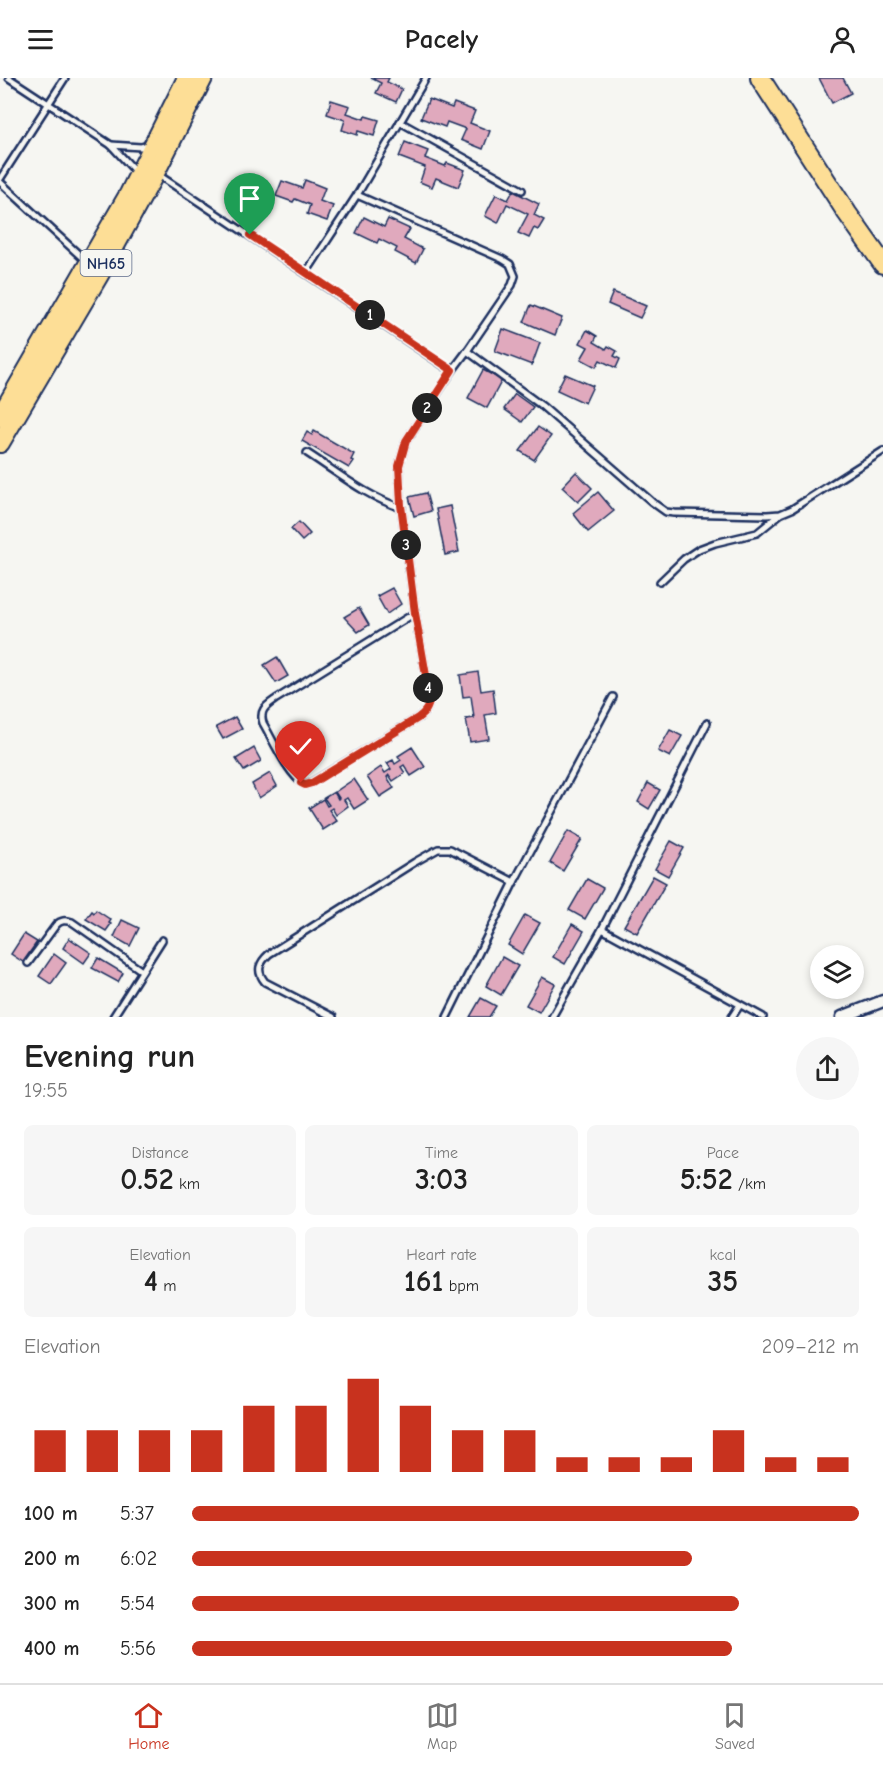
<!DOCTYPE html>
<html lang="en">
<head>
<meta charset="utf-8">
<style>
	body { margin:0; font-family:"Comic Neue",sans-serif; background:#f6f6f6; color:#222; height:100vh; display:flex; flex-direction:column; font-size:22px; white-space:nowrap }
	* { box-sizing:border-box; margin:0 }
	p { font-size:20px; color:#767676 }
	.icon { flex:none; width:33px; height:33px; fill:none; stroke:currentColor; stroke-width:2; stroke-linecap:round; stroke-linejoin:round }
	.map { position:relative; height:939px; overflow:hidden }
	.side { display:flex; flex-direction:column; background:#fff; flex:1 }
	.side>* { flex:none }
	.controls { position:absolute; left:810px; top:867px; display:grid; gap:12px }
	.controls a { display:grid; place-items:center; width:54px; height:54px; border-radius:50%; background:#fff; box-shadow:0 3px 9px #0003; font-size:30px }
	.pin { position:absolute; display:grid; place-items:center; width:51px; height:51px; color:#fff; margin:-62px -26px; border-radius:50% 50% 50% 0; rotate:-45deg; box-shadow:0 0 6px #0007 }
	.pin .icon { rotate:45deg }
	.km { position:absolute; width:30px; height:30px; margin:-15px; border-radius:50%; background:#222; color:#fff; font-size:16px; line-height:30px; text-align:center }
	.round { display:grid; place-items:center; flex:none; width:63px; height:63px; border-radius:32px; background:#f6f6f6 }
	.overview { display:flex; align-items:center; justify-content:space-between; height:102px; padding:0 24px }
	h1 { font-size:33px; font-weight:600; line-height:45px }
	.metrics { display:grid; grid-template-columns:repeat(3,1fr); gap:9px; height:102px; padding:6px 24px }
	.metrics div { display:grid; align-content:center; border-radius:9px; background:#f6f6f6; text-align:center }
	.metrics b { font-size:30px; font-weight:600 }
	.metrics small { font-size:16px; font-weight:400 }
	.metrics p { font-size:16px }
	.chart { height:168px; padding:12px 24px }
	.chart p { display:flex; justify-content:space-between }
	.chart svg { width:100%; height:108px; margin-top:6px; stroke:#c8321e; stroke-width:6 }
	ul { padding:0 24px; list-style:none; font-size:20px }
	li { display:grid; grid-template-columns:96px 72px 1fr; align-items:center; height:45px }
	li i { height:15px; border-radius:8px; background:#c8321e }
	header { display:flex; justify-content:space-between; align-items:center; height:78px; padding:0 24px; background:#fff; font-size:27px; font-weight:600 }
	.menu { display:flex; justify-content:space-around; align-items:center; height:84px; border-top:2px solid #e0e0e0; background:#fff; font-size:16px; color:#767676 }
	.menu a { display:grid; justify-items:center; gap:3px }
	.menu .current { color:#c8321e }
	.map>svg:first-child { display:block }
	.building { fill:#e0a9bd; stroke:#1b2f5e; stroke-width:1.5 }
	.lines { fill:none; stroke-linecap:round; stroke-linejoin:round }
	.service-casing { stroke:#1b2f5e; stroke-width:10 }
	.minor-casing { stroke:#1b2f5e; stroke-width:15 }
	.primary-casing { stroke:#1b2f5e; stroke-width:22 }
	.trunk-casing { stroke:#1b2f5e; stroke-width:22 }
	.service { stroke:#f6f6f2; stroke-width:5 }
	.minor { stroke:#f6f6f2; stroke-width:10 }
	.primary { stroke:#fdde96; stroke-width:18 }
	.trunk { stroke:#fdde96; stroke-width:18 }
	.route-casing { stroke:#fff; stroke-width:12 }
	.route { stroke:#c8321e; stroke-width:8 }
	.labels { text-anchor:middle; stroke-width:5; stroke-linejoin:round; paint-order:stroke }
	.shield { fill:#f6f6f2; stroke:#5d6b8a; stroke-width:1.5 }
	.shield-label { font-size:16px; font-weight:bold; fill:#1b2f5e }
</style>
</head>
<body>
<header><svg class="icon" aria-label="menu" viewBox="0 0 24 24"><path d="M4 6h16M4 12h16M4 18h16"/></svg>Pacely<svg class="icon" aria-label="person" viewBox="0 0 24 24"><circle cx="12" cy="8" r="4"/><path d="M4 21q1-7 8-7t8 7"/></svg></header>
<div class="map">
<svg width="883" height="939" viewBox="0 0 883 939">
	<rect width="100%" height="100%" fill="#f6f6f2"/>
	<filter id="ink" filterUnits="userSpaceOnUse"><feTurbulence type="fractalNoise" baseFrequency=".0167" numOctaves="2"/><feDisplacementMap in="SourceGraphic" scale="12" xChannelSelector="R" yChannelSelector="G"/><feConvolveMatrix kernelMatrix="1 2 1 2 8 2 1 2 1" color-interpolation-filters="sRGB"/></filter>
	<g filter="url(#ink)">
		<g class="building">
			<path d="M 371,0 L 389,0 L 387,4 L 402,11 L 396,24 L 376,15 L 381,5 Z"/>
			<path d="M 819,0 L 843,0 L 851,15 L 832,25 Z"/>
			<path d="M 429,21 L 452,30 L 454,25 L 475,33 L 470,45 L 490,53 L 483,71 L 461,62 L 466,51 L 447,44 L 445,49 L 421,40 Z"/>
			<path d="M 331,22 L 350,28 L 347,35 L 364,41 L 365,38 L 379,42 L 374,58 L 358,53 L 357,57 L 342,52 L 345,42 L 327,36 Z"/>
			<path d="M 405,64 L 428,73 L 425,80 L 445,88 L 447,85 L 465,92 L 458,109 L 436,100 L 432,109 L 420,104 L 425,89 L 399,79 Z"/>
			<path d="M 305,102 L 325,110 L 320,123 L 333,128 L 327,143 L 307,136 L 310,127 L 295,121 L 293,124 L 276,118 L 282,103 L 302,110 Z"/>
			<path d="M 513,113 L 539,126 L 534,137 L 544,142 L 538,152 L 534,150 L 529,160 L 518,155 L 528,136 L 507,126 L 498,145 L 485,138 L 496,116 L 508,122 Z"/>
			<path d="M 364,139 L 384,149 L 388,141 L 410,151 L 404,161 L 423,171 L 416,185 L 395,174 L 397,170 L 379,161 L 377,165 L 356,155 Z"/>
			<path d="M 613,214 L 646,228 L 640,240 L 608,226 Z"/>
			<path d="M 531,227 L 562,240 L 555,257 L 524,244 Z"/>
			<path d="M 503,251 L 540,265 L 532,287 L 495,273 Z"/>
			<path d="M 587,252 L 597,258 L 594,264 L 606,271 L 608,268 L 617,273 L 614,278 L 620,281 L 616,290 L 600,282 L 596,289 L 581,281 L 588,269 L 580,265 Z"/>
			<path d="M 483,292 L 502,302 L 487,330 L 468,320 Z"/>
			<path d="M 565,296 L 593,308 L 585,325 L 557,312 Z"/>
			<path d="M 515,316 L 533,329 L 522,344 L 504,331 Z"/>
			<path d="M 538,349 L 551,358 L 534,382 L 520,373 Z"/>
			<path d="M 314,353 L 354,376 L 351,382 L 354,383 L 349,390 L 302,363 L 307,354 L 312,357 Z"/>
			<path d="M 576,394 L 592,410 L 578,424 L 562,409 Z"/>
			<path d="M 598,414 L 614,433 L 588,454 L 573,435 Z"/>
			<path d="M 426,415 L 431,433 L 414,438 L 409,419 Z"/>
			<path d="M 450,428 L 459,474 L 445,477 L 436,431 Z"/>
			<path d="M 299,444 L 310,456 L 302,463 L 291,451 Z"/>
			<path d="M 392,510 L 401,526 L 387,536 L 377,518 Z"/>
			<path d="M 359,530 L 369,547 L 358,554 L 344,539 Z"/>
			<path d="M 277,579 L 288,598 L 276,605 L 264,587 Z"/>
			<path d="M 478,594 L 481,613 L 493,611 L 496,635 L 485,637 L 489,661 L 470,664 L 466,641 L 474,640 L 471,618 L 463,619 L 460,597 Z"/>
			<path d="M 235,639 L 242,651 L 223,661 L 216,649 Z"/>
			<path d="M 670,652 L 682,658 L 670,679 L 658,673 Z"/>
			<path d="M 412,669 L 425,689 L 411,698 L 404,687 L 401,689 L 405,695 L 393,703 L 389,697 L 387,699 L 394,710 L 380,719 L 367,699 L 381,689 L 385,695 L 391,691 L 387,685 L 393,682 L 395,686 L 401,682 L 398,678 Z"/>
			<path d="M 254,670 L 261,683 L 244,693 L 236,681 Z"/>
			<path d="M 270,695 L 277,708 L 259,720 L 252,706 Z"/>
			<path d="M 354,701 L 368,722 L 354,731 L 347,720 L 344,722 L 348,728 L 336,737 L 332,730 L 329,732 L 337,743 L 323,752 L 309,730 L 323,721 L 327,728 L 329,727 L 324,720 L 334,714 L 338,721 L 339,720 L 335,714 Z"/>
			<path d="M 648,705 L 660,712 L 649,731 L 638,724 Z"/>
			<path d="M 568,753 L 582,761 L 563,793 L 550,785 Z"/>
			<path d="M 671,763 L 684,770 L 668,798 L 655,791 Z"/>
			<path d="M 653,798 L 666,805 L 637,855 L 624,848 Z"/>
			<path d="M 587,801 L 603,810 L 585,841 L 569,832 Z"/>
			<path d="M 96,832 L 111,842 L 109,845 L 111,846 L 106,853 L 86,841 L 92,833 L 94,835 Z"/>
			<path d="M 525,837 L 540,845 L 522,876 L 508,867 Z"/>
			<path d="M 122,842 L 139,850 L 130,868 L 114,859 Z"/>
			<path d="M 572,846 L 584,853 L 565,886 L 553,879 Z"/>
			<path d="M 24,856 L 37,864 L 23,884 L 11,876 Z"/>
			<path d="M 69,860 L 91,875 L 84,885 L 63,870 Z"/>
			<path d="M 54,876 L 66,885 L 51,906 L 39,898 Z"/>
			<path d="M 502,879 L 518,888 L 501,917 L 486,908 Z"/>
			<path d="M 98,880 L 123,895 L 118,904 L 92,890 Z"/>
			<path d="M 542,899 L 555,906 L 539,934 L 526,927 Z"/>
			<path d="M 481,920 L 496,928 L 489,939 L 470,939 Z"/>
		</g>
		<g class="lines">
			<g class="service-casing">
				<g id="service">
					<path d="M 9,0 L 111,67 L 135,93"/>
					<path d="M 400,44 L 522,112"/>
					<path d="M 111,67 L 141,69 L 148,67"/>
					<path d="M 157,96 L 452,293 L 467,273 L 542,328 L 652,424 L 666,434 L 674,435 L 767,437 L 780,436 L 792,431 L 883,373"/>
					<path d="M 0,101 L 65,0"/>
					<path d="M 0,104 L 87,184"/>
					<path d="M 357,117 L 502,181 L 510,186 L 515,198 L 512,207 L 467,273"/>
					<path d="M 306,195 L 357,117 L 426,0"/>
					<path d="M 307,375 C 338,395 367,419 402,430"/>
					<path d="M 660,504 L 684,481 L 699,471 L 715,465 L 757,455 L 779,437"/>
					<path d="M 415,535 L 276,621 C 266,628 259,632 263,645 C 273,662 288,697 305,707 L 311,705 L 418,640 C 426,634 428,630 430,620 L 415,535 L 401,427 L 399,388 L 406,363 L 452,293"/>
					<path d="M 602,851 L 763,939"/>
					<path d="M 28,885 L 56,847 C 61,842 65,842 72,844 L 142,893"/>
					<path d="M 113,939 L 162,862"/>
					<path d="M 333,939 L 265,904 C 256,893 259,885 269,876 L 415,784 L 438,771 L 450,771 L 514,804"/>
					<path d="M 447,939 L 514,804 L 613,619"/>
					<path d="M 552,939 L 602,851 L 707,645"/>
					<path d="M 732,939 L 740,927"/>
				</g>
			</g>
			<g class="minor-casing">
				<path id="minor" d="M 842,939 L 883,923"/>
			</g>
			<g class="primary-casing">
				<path id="primary" d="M 760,0 L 847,135 L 883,186"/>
			</g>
			<g class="trunk-casing">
				<g id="trunk">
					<path d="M 0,339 L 129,116 L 187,0"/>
					<path d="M 0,365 L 99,197 L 155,95 L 203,0"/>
				</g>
			</g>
			<use href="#service" class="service"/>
			<use href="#minor" class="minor"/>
			<use href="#primary" class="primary"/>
			<use href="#trunk" class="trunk"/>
		</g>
	</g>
	<g class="lines" filter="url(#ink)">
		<g class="route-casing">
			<path id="route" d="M 250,157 L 452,292 L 406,363 L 399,388 L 401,427 L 415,535 L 430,620 C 428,630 426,634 418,640 L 312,705 L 305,707 L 301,705"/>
		</g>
		<use href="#route" class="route"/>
	</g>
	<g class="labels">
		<rect class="shield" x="80.5" y="172" width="51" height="26" rx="4.5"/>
		<g class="shield-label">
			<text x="106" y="191">NH65</text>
		</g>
	</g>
</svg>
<div class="controls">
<a><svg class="icon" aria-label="layers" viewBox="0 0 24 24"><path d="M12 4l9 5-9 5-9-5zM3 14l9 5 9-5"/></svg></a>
</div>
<div class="pin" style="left:250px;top:157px;background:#1e9e55"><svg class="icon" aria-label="arrive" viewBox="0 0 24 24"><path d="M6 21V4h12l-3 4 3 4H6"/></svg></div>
<div class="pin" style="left:301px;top:705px;background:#d93025"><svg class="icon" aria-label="check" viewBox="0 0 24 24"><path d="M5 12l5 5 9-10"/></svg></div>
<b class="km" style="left:370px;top:237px">1</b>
<b class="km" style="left:427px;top:330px">2</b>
<b class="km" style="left:406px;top:467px">3</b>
<b class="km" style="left:428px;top:610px">4</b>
</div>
<section class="side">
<div class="overview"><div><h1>Evening run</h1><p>19:55</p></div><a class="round"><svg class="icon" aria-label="share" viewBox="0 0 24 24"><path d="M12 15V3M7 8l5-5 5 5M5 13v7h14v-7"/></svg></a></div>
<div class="metrics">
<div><p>Distance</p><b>0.52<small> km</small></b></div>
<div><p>Time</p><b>3:03</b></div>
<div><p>Pace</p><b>5:52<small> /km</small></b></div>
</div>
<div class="metrics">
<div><p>Elevation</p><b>4<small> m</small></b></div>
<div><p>Heart rate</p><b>161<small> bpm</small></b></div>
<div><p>kcal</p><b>35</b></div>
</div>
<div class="chart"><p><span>Elevation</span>209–212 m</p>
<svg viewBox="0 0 160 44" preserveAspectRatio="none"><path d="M5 44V27M15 44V27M25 44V27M35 44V27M45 44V17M55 44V17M65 44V6M75 44V17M85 44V27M95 44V27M105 44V38M115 44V38M125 44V38M135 44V27M145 44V38M155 44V38"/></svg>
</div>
<ul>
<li><b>100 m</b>5:37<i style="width:100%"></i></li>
<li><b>200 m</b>6:02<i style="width:75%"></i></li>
<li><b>300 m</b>5:54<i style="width:82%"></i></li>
<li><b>400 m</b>5:56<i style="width:81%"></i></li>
</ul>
</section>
<nav class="menu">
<a class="current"><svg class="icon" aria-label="home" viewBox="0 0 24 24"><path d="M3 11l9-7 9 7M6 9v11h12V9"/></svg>Home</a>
<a><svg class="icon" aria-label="map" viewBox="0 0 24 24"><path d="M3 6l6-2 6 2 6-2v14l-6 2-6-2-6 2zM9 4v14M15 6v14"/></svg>Map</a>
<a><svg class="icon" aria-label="saved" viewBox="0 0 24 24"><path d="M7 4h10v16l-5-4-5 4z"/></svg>Saved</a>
</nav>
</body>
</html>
